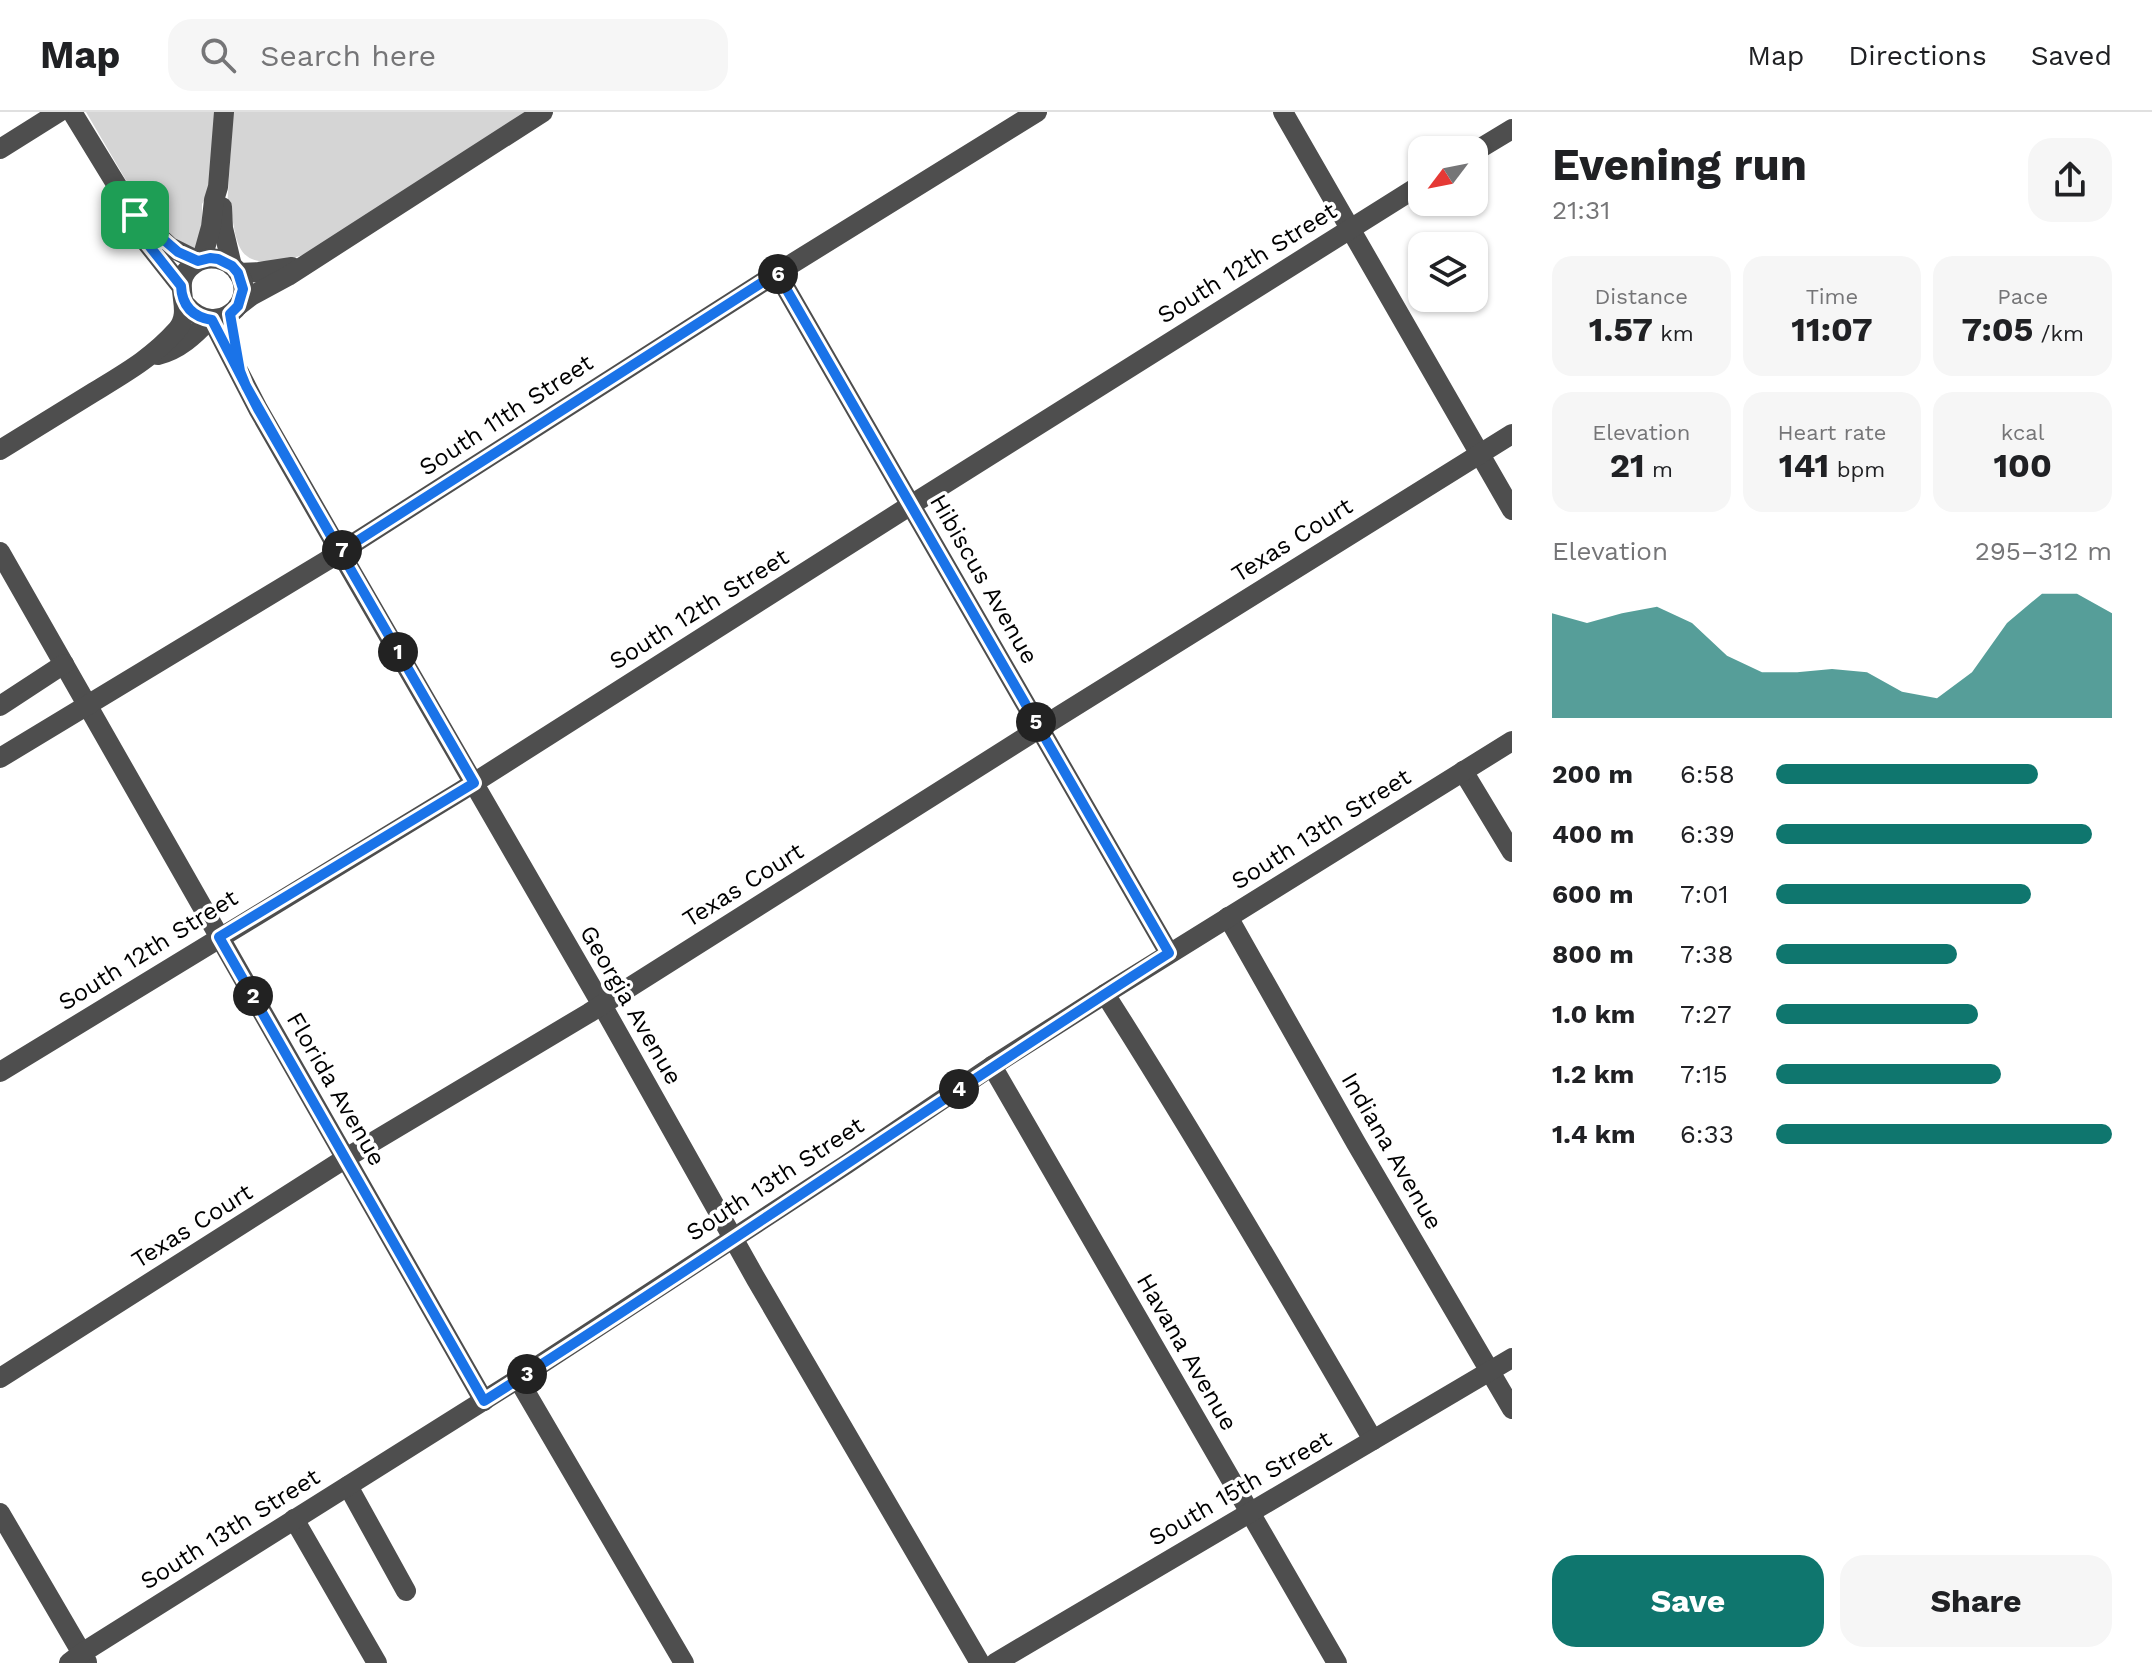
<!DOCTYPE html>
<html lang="en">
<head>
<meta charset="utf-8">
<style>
	body { margin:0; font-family:"Work Sans",sans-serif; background:#f6f6f6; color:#202124; height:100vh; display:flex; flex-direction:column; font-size:30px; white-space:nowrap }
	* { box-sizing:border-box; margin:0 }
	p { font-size:26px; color:#757577 }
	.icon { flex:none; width:44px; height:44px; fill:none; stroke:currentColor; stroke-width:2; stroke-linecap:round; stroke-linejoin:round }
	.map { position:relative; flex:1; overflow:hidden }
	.details { display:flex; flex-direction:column; background:#fff; width:640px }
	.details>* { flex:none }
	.needle { width:52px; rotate:238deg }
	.buttons { position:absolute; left:1408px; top:24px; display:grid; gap:16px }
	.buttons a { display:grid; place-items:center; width:80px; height:80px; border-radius:16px; background:#fff; box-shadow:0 2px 6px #0004; font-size:40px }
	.pin { position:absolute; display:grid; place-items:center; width:68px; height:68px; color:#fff; margin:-34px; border-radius:16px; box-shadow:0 4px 12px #0006 }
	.km { position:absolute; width:40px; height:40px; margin:-20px; border-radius:50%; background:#222; color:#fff; font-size:22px; line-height:40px; text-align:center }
	.round { display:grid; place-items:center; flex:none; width:84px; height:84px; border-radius:24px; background:#f6f6f6 }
	.headline { display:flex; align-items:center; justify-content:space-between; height:136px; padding:0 40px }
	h1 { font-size:44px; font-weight:700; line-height:60px }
	.figures { display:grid; grid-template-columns:repeat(3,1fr); gap:12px; height:136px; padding:8px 40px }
	.figures div { display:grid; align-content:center; border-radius:20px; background:#f6f6f6; text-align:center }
	.figures b { font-size:34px; font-weight:700 }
	.figures small { font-size:22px; font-weight:400 }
	.figures p { font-size:22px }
	.chart { height:224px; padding:16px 40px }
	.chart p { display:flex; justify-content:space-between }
	.chart svg { width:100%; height:144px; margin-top:8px; fill:#0f766e; opacity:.7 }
	.cta { display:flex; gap:16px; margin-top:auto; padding:16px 40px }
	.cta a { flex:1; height:92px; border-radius:24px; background:#0f766e; color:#fff; font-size:32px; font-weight:700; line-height:92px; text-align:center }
	.cta a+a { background:#f6f6f6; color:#202124 }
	ul { padding:0 40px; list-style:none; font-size:26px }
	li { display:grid; grid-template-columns:128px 96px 1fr; align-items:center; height:60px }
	li i { height:20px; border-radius:10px; background:#0f766e }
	header { display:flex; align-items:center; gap:48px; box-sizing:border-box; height:112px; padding:0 40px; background:#fff; border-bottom:2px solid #e0e0e0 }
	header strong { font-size:38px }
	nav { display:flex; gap:44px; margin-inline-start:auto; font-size:28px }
	.search { width:560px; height:72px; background:#f6f6f6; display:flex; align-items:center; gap:20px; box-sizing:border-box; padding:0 28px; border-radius:24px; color:#757577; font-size:30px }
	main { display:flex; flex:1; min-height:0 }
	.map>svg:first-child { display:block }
	.green { fill:#d5d5d5 }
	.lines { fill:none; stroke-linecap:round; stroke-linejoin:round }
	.minor { stroke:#4e4e4e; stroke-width:20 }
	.route-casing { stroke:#fff; stroke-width:16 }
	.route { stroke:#1a73e8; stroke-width:10 }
	.labels { text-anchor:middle; stroke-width:7; stroke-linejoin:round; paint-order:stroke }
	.street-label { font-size:24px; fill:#000; stroke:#fff }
</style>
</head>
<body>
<header>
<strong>Map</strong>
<div class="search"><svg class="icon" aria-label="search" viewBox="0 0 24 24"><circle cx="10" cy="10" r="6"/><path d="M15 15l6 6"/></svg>Search here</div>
<nav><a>Map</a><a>Directions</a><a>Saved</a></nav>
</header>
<main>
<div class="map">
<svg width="1512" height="1551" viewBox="0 0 1512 1551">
	<rect width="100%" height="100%" fill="#fff"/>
	<g class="green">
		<path d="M 86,0 L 215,0 L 210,79 L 202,92 L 202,117 L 195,140 L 175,127 L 144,99 Z"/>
		<path d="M 233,0 L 528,0 L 308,141 C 296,146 285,148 271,149 C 236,153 236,125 231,98 L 227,97 Z"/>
	</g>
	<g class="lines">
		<g class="minor">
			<path d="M 72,0 L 135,103 L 143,126 L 181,174"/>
			<path d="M 1283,0 L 1512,398"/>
			<path d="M 0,37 L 59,0"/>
			<path d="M 1474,40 L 1512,17"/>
			<path d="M 222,95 L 223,116 L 232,154"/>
			<path d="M 141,108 L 170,135 L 198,149"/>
			<path d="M 202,147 L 211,115 L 214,88 L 218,75 L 224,0"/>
			<path d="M 238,161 L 259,160 L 292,155"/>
			<path d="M 777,161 L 1169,841"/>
			<path d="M 238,194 L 251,184 L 288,164 L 543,0"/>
			<path d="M 212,208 L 258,297 L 340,440 L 602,893 L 756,1167 L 980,1551"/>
			<path d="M 158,243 C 179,238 195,223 209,208"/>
			<path d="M 0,338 C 31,319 63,299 94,280 C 125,261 152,246 177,218 C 196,195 167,171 194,152 C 208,142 228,146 238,160 C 259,192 215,227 186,193"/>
			<path d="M 0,440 L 484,1289"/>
			<path d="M 0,594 L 64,552"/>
			<path d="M 0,646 L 326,449 L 777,161 L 1037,0"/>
			<path d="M 1463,659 L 1512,740"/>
			<path d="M 1228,805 L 1356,1031 L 1512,1297"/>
			<path d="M 1105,882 C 1198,1028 1286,1178 1373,1328"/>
			<path d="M 992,954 L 1337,1551"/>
			<path d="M 0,960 L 461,679 L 911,393 L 1422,72"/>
			<path d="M 0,1266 L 346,1046 L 589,901 L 1040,616 L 1512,322"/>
			<path d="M 518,1267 L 684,1551"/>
			<path d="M 348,1374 L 406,1479"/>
			<path d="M 0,1401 L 87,1550"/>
			<path d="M 294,1407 L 377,1551"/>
			<path d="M 69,1551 L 82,1541 L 518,1267 L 847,1052 L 992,954 L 1105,882 L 1512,629"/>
			<path d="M 995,1551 L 1512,1246"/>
		</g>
	</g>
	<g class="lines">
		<g class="route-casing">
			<path id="route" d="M 135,103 L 143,126 L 181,174 C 182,194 193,205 212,208 L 258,297 L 474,671 L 219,825 L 484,1289 C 715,1143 939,987 1169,841 L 777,161 L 340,440 L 246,274 L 240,259 L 230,202 L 238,194 L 243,177 L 238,161 L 232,154 L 218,147 L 210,146 L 198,149 L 178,140 L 135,103"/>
		</g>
		<use href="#route" class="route"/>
	</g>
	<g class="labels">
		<g class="street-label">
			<text transform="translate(1247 151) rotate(-32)" y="8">South 12th Street</text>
			<text transform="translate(506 303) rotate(-33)" y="8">South 11th Street</text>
			<text transform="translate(1292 428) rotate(-32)" y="8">Texas Court</text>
			<text transform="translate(984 467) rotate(60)" y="8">Hibiscus Avenue</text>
			<text transform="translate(699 497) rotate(-32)" y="8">South 12th Street</text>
			<text transform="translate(1321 717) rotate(-32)" y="8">South 13th Street</text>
			<text transform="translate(743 773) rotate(-32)" y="8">Texas Court</text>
			<text transform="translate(148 838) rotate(-32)" y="8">South 12th Street</text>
			<text transform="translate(631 893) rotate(60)" y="8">Georgia Avenue</text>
			<text transform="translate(336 977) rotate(60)" y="8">Florida Avenue</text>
			<text transform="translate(1392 1039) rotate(60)" y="8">Indiana Avenue</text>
			<text transform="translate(775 1067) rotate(-33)" y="8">South 13th Street</text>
			<text transform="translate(192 1114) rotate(-32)" y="8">Texas Court</text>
			<text transform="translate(1187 1240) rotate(60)" y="8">Havana Avenue</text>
			<text transform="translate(1240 1376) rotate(-30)" y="8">South 15th Street</text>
			<text transform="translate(230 1417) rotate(-32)" y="8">South 13th Street</text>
		</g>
	</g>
</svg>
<div class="buttons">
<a><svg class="needle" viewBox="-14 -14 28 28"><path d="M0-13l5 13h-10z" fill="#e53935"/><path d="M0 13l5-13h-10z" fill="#757577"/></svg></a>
<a><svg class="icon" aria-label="layers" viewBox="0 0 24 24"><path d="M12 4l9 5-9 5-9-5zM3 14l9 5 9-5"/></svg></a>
</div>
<div class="pin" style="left:135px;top:103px;background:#1e9e55"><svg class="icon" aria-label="arrive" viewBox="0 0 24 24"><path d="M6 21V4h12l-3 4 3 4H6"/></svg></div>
<b class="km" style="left:398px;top:540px">1</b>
<b class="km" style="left:253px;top:884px">2</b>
<b class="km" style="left:527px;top:1262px">3</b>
<b class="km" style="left:959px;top:977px">4</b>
<b class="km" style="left:1036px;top:610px">5</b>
<b class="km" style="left:778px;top:162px">6</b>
<b class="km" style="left:342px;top:438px">7</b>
</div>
<section class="details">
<div class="headline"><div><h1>Evening run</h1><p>21:31</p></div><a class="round"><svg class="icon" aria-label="share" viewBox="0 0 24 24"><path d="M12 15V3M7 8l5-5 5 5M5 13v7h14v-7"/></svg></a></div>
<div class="figures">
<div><p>Distance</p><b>1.57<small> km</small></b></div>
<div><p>Time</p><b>11:07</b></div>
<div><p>Pace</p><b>7:05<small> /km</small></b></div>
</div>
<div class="figures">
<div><p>Elevation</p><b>21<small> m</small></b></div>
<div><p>Heart rate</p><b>141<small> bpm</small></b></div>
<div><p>kcal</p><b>100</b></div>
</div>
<div class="chart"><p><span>Elevation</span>295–312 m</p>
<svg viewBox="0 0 160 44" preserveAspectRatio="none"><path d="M0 44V12L10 15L20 12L30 10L40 15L50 25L60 30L70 30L80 29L90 30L100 36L110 38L120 30L130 15L140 6L150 6L160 12V44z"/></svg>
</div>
<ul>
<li><b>200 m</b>6:58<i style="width:78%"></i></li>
<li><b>400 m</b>6:39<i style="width:94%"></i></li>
<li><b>600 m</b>7:01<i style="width:76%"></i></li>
<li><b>800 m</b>7:38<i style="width:54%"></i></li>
<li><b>1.0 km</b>7:27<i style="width:60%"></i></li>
<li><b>1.2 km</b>7:15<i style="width:67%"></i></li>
<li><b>1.4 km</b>6:33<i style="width:100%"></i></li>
</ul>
<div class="cta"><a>Save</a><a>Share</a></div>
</section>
</main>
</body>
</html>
